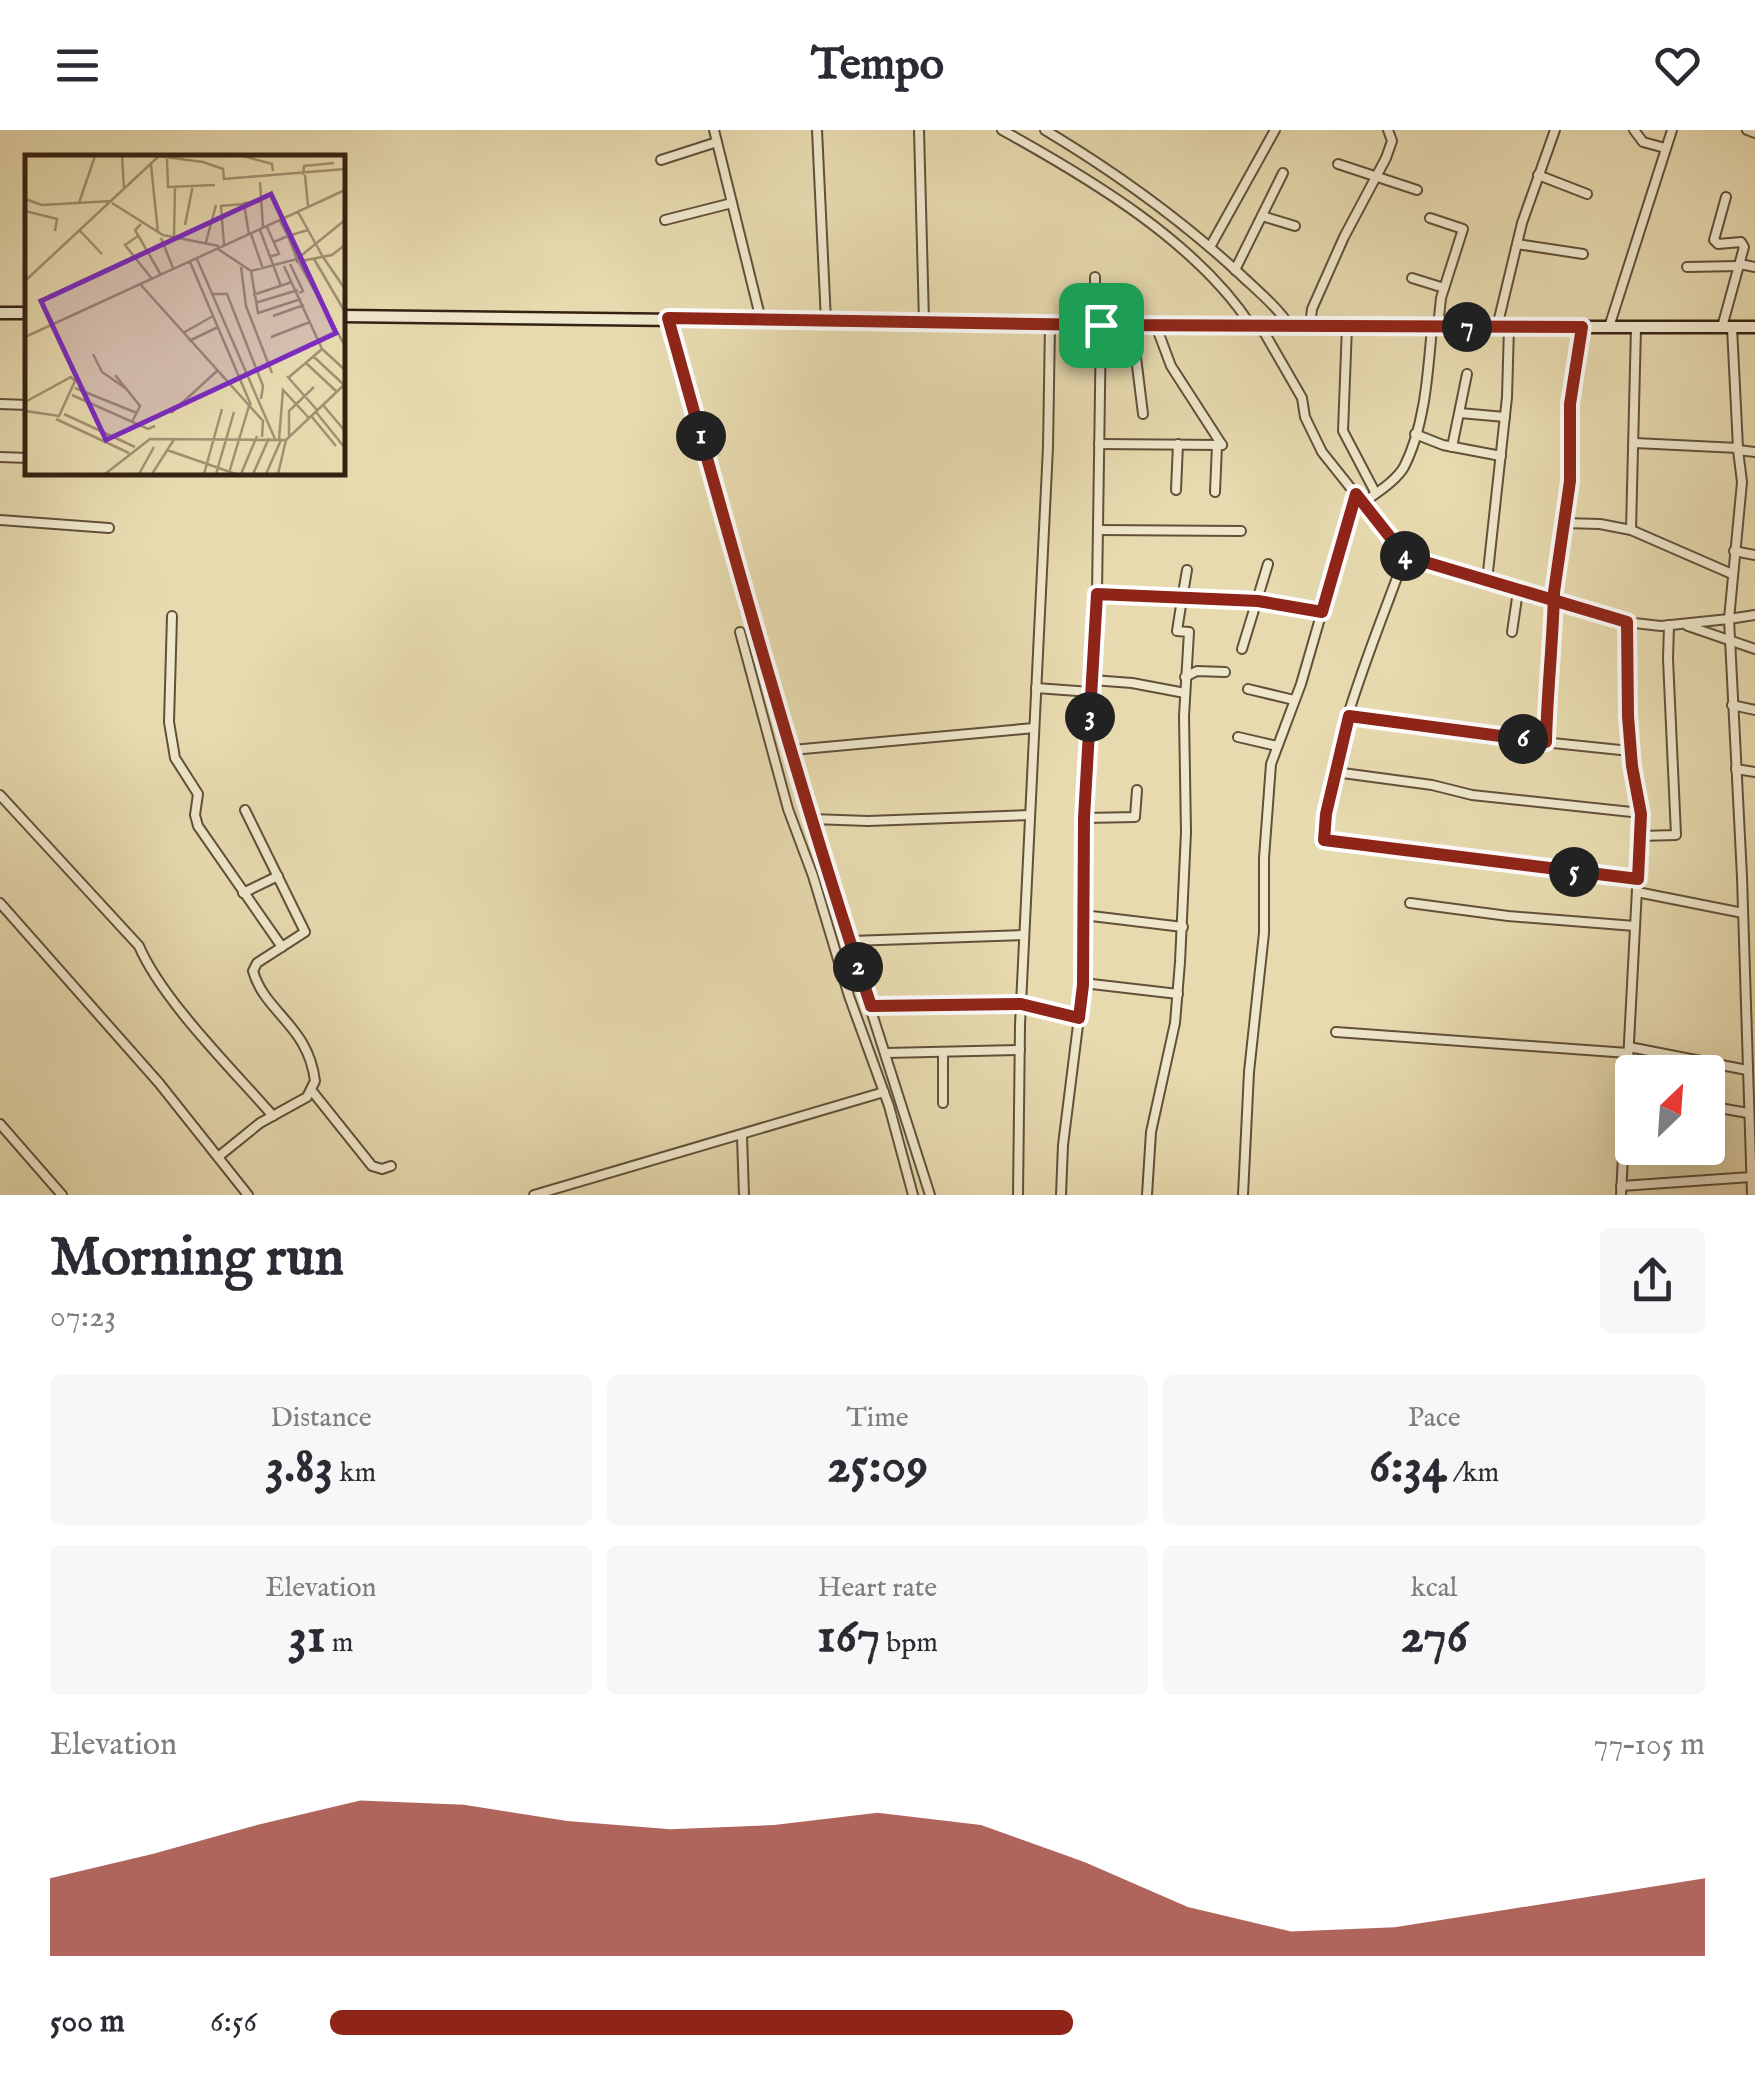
<!DOCTYPE html>
<html lang="en">
<head>
<meta charset="utf-8">
<style>
	body { margin:0; font-family:"IM FELL English",serif; background:#f7f7f7; color:#2b2b33; height:100vh; display:flex; flex-direction:column; font-size:38px; white-space:nowrap }
	* { box-sizing:border-box; margin:0 }
	p { font-size:32px; color:#7c7c81 }
	.icon { flex:none; width:55px; height:55px; fill:none; stroke:currentColor; stroke-width:2; stroke-linecap:round; stroke-linejoin:round }
	.map { position:relative; height:1065px; overflow:hidden }
	.drawer { display:flex; flex-direction:column; background:#fff; flex:1 }
	.drawer>* { flex:none }
	.needle { width:65px; rotate:25deg }
	.fabs { position:absolute; left:1615px; top:925px; display:grid; gap:20px }
	.fabs a { display:grid; place-items:center; width:110px; height:110px; border-radius:10px; background:#fff; box-shadow:0 10px 40px #0002; font-size:50px }
	.pin { position:absolute; display:grid; place-items:center; width:85px; height:85px; color:#fff; margin:-42px; border-radius:20px; box-shadow:0 5px 15px #0006 }
	.km { position:absolute; width:50px; height:50px; margin:-25px; border-radius:50%; background:#222; color:#fff; font-size:28px; line-height:50px; text-align:center }
	.round { display:grid; place-items:center; flex:none; width:105px; height:105px; border-radius:10px; background:#f7f7f7 }
	.head { display:flex; align-items:center; justify-content:space-between; height:170px; padding:0 50px }
	h1 { font-size:55px; font-weight:800; line-height:75px }
	.figures { display:grid; grid-template-columns:repeat(3,1fr); gap:15px; height:170px; padding:10px 50px }
	.figures div { display:grid; align-content:center; border-radius:10px; background:#f7f7f7; text-align:center }
	.figures b { font-size:50px; font-weight:800 }
	.figures small { font-size:28px; font-weight:400 }
	.figures p { font-size:28px }
	.chart { height:280px; padding:20px 50px }
	.chart p { display:flex; justify-content:space-between }
	.chart svg { width:100%; height:180px; margin-top:10px; fill:#8f2418; opacity:.7 }
	ul { padding:0 50px; list-style:none; font-size:32px }
	li { display:grid; grid-template-columns:160px 120px 1fr; align-items:center; height:75px }
	li i { height:25px; border-radius:12px; background:#8f2418 }
	header { display:flex; justify-content:space-between; align-items:center; height:130px; padding:0 50px; background:#fff; font-size:45px; font-weight:800 }
	.map>svg:first-child { display:block }
	.lines { fill:none; stroke-linecap:round; stroke-linejoin:round }
	.street-casing { stroke:#62503a; stroke-width:12 }
	.secondary-casing { stroke:#352213; stroke-width:15 }
	.street { stroke:#efe7cb; stroke-width:8 }
	.secondary { stroke:#efe7cb; stroke-width:10 }
	.route-casing { stroke:#fff; stroke-width:20 }
	.route { stroke:#8f2418; stroke-width:12 }
	.inset-road { fill:none; stroke:#a09071; stroke-width:2.5 }
	.view { fill:#7b2cbf; fill-opacity:0.15; stroke:#7b2cbf; stroke-width:5 }
	.inset-edge { fill:none; stroke:#352213; stroke-width:5 }
</style>
</head>
<body>
<header><svg class="icon" aria-label="menu" viewBox="0 0 24 24"><path d="M4 6h16M4 12h16M4 18h16"/></svg>Tempo<svg class="icon" aria-label="heart" viewBox="0 0 24 24"><path d="M12 20l-8-8c-3-5 5-10 8-4 3-6 11-1 8 4z"/></svg></header>
<div class="map">
<svg width="1755" height="1065" viewBox="0 0 1755 1065">
	<rect width="100%" height="100%" fill="#e7daaf"/>
	<filter id="stains"><feTurbulence type="fractalNoise" baseFrequency=".002" numOctaves="4"/><feColorMatrix values="0 0 0 0 .2 0 0 0 0 .09 0 0 0 0 .02 0 0 0 .5 -.17"/></filter>
	<radialGradient id="worn" r=".72"><stop offset=".6" stop-color="#630" stop-opacity="0"/><stop offset="1" stop-color="#630" stop-opacity=".3"/></radialGradient>
	<g class="lines">
		<g class="street-casing">
			<g id="street">
				<path d="M 714,0 L 761,190"/>
				<path d="M 817,0 L 826,191"/>
				<path d="M 919,0 L 924,192"/>
				<path d="M 1002,0 C 1089,48 1197,112 1252,197"/>
				<path d="M 1045,0 C 1115,42 1182,90 1242,146 C 1259,162 1277,177 1290,196"/>
				<path d="M 1634,0 L 1643,12 L 1665,18"/>
				<path d="M 1747,0 L 1755,3"/>
				<path d="M 661,30 L 717,12"/>
				<path d="M 1338,34 L 1417,60"/>
				<path d="M 1538,45 L 1587,64"/>
				<path d="M 1262,86 L 1295,96"/>
				<path d="M 1430,88 L 1463,99 L 1441,168 L 1438,197"/>
				<path d="M 665,90 L 732,73"/>
				<path d="M 1517,114 L 1583,124"/>
				<path d="M 1210,117 L 1275,0"/>
				<path d="M 1740,134 L 1755,137"/>
				<path d="M 1687,137 L 1739,136"/>
				<path d="M 1235,140 L 1283,43"/>
				<path d="M 1412,148 L 1444,158"/>
				<path d="M 669,189 L 734,427 L 829,749 L 930,1065"/>
				<path d="M 1095,195 L 1095,147"/>
				<path d="M 1132,195 L 1143,284"/>
				<path d="M 1156,196 L 1171,236 L 1222,315"/>
				<path d="M 1310,196 L 1312,179 L 1344,107 L 1386,28 L 1392,11 L 1388,0"/>
				<path d="M 1347,196 L 1343,301 L 1375,362"/>
				<path d="M 1261,197 L 1302,268 L 1305,287 L 1322,322 L 1405,426 L 1625,492 L 1661,496 L 1729,489 L 1742,747 L 1752,1065"/>
				<path d="M 1497,197 L 1522,93 L 1555,0"/>
				<path d="M 1609,197 L 1672,0"/>
				<path d="M 1722,197 L 1744,117 L 1741,112 L 1718,114 L 1714,110 L 1726,67"/>
				<path d="M 0,274 L 28,275"/>
				<path d="M 1460,283 L 1505,287"/>
				<path d="M 1415,304 L 1443,315 L 1501,326"/>
				<path d="M 1635,313 L 1738,318 L 1732,197"/>
				<path d="M 1099,314 L 1222,315"/>
				<path d="M 1452,317 L 1467,244"/>
				<path d="M 1738,318 L 1738,320 L 1755,322"/>
				<path d="M 1738,320 L 1742,352 L 1729,489 L 1755,485"/>
				<path d="M 0,327 L 28,328"/>
				<path d="M 1176,360 L 1178,314"/>
				<path d="M 1215,362 L 1217,315"/>
				<path d="M 1363,373 C 1376,363 1396,351 1404,337 C 1425,296 1428,242 1432,197"/>
				<path d="M 0,390 L 109,398"/>
				<path d="M 1563,393 L 1600,394 L 1631,400 L 1636,197"/>
				<path d="M 1098,400 L 1241,401"/>
				<path d="M 1631,400 L 1732,444"/>
				<path d="M 1734,421 L 1755,425"/>
				<path d="M 1405,426 C 1372,517 1329,613 1324,710 L 1638,749"/>
				<path d="M 1487,451 L 1507,267 L 1509,197"/>
				<path d="M 1097,463 L 1182,469 L 1177,501 L 1189,502 L 1184,586 L 1186,702 L 1180,832 L 1175,893 L 1151,1002 L 1147,1065"/>
				<path d="M 1183,466 L 1258,471 L 1322,481"/>
				<path d="M 1182,469 L 1187,440"/>
				<path d="M 172,486 L 169,592 L 175,628 L 198,664 L 195,685 L 198,696 L 282,817"/>
				<path d="M 1688,496 L 1755,519"/>
				<path d="M 740,502 L 788,679 L 813,746 L 849,866 L 889,976 L 913,1065"/>
				<path d="M 1512,502 L 1518,461"/>
				<path d="M 1242,519 L 1268,434"/>
				<path d="M 1185,547 L 1197,541 L 1225,542"/>
				<path d="M 1092,550 L 1132,553 L 1185,563"/>
				<path d="M 1036,558 L 1091,562"/>
				<path d="M 1248,559 L 1294,570"/>
				<path d="M 1732,575 L 1755,580"/>
				<path d="M 1349,586 L 1477,605 L 1630,621"/>
				<path d="M 1238,607 L 1277,616"/>
				<path d="M 1545,612 L 1554,462 L 1570,351 L 1570,273 L 1582,197"/>
				<path d="M 792,620 L 1034,598"/>
				<path d="M 1736,639 L 1755,642"/>
				<path d="M 1335,642 L 1432,655 L 1472,665 L 1641,683"/>
				<path d="M 0,665 L 139,816 C 162,870 233,940 273,986"/>
				<path d="M 1084,688 L 1135,687 L 1137,660"/>
				<path d="M 812,689 L 868,691 L 1030,685"/>
				<path d="M 1640,706 L 1676,705 L 1668,529 L 1669,495"/>
				<path d="M 1637,762 L 1743,783"/>
				<path d="M 243,763 L 278,746"/>
				<path d="M 0,773 L 159,953 L 248,1065"/>
				<path d="M 1410,773 L 1508,786 L 1635,796"/>
				<path d="M 1083,785 L 1183,797"/>
				<path d="M 851,811 L 1024,805"/>
				<path d="M 1083,853 L 1178,864"/>
				<path d="M 871,876 L 1021,874"/>
				<path d="M 1021,876 L 1079,888"/>
				<path d="M 1336,902 L 1628,923"/>
				<path d="M 1629,917 L 1747,940"/>
				<path d="M 886,923 L 1020,920"/>
				<path d="M 312,961 L 372,1036 L 382,1039 L 391,1036"/>
				<path d="M 943,973 L 943,922"/>
				<path d="M 1708,976 L 1748,983"/>
				<path d="M 0,994 L 62,1065"/>
				<path d="M 742,1006 L 744,1065"/>
				<path d="M 218,1027 L 260,993 L 307,967 L 315,951 C 308,895 265,883 253,841 L 257,833 L 305,802 L 245,680"/>
				<path d="M 1621,1056 L 1751,1047"/>
				<path d="M 534,1065 L 884,962"/>
				<path d="M 1018,1065 L 1020,895 L 1048,317 L 1050,194"/>
				<path d="M 1061,1065 L 1063,1015 L 1083,855 L 1083,690 L 1097,463 L 1101,195"/>
				<path d="M 1243,1065 L 1249,942 L 1264,803 L 1264,728 L 1271,634 L 1301,554 L 1356,364"/>
				<path d="M 1621,1065 L 1641,683 C 1628,619 1630,558 1627,493"/>
			</g>
		</g>
		<g class="secondary-casing">
			<g id="secondary">
				<path d="M 0,183 L 28,183"/>
				<path d="M 342,186 L 1252,197 L 1755,197"/>
			</g>
		</g>
		<use href="#street" class="street"/>
		<use href="#secondary" class="secondary"/>
	</g>
	<g class="lines">
		<g class="route-casing">
			<path id="route" d="M 1101,195 L 668,188 C 732,419 796,649 871,876 L 1021,874 L 1079,888 L 1083,855 L 1084,688 L 1097,464 L 1258,471 L 1322,482 L 1356,364 L 1405,426 L 1627,492 L 1628,586 L 1632,636 L 1641,684 L 1638,749 L 1324,710 L 1326,684 L 1349,586 L 1546,612 C 1547,562 1553,512 1554,462 L 1570,351 L 1570,274 L 1582,197 L 1101,195"/>
		</g>
		<use href="#route" class="route"/>
	</g>
	<g transform="translate(25 25)">
		<rect width="320" height="320" fill="#e7daaf"/>
		<path class="inset-road" d="M 97,1 L 99,34M 133,1 L 178,7 L 198,14 L 199,24 L 320,14M 218,1 L 247,9 L 248,16M 142,4 L 143,32 L 190,30M 126,10 L 133,78M 278,20 L 279,11 L 309,8M 280,20 L 283,51M 235,27 L 238,72M 0,44 L 17,50 L 87,46M 54,48 L 70,1M 87,48 L 138,80 L 194,91M 0,56 L 32,64 L 30,76M 116,69 L 110,75 L 136,120M 160,70 L 168,30M 242,72 L 254,99 L 244,102M 235,75 L 256,131M 283,75 L 298,102M 55,76 L 77,99M 226,79 L 238,114M 224,80 L 219,48 L 235,46M 113,81 L 100,90 L 127,124M 263,81 L 272,104 L 320,65M 263,81 L 283,75 L 273,57M 149,82 L 150,32M 136,83 L 148,113M 181,87 L 191,50M 249,87 L 263,81 L 255,66M 199,90 L 196,51 L 219,49M 193,94 L 226,116 L 272,104 L 320,191M 298,102 L 320,134M 172,104 L 250,284M 289,104 L 320,157M 165,107 L 226,250M 271,107 L 307,100 L 320,90M 265,109 L 278,136 L 274,138M 259,111 L 297,194 L 320,215M 216,112 L 221,151 L 247,218M 226,116 L 233,158 L 276,144M 0,126 L 134,1M 115,129 L 238,266 L 237,282M 188,139 L 202,139 L 238,231 L 236,244M 228,140 L 267,127M 230,148 L 273,135M 248,161 L 279,150M 158,178 L 188,161M 0,182 L 320,35M 246,182 L 285,167M 164,186 L 193,172M 68,199 L 77,217 L 103,235M 288,201 L 318,229M 281,208 L 312,237M 90,220 L 115,251 L 107,267M 262,221 L 292,255M 263,223 L 297,194M 50,233 L 112,258M 47,240 L 123,274 L 130,271M 0,247 L 46,222 L 50,226 L 34,261 L 0,256M 298,250 L 320,276M 291,257 L 320,293M 146,258 L 192,216M 39,259 L 110,292M 287,262 L 311,291M 31,264 L 104,298M 264,281 L 264,256 L 289,232M 254,285 L 258,235 L 284,263M 142,295 L 211,319M 204,318 L 224,251M 80,319 L 125,284 L 261,285 L 320,229M 114,319 L 129,292M 127,319 L 150,283M 179,319 L 197,254M 191,319 L 209,257M 216,319 L 232,281M 228,319 L 244,283M 241,319 L 256,285M 253,319 L 261,285"/>
		<path class="view" d="M 246,39 L 311,178 L 81,285 L 16,146 Z"/>
		<rect width="320" height="320" class="inset-edge"/>
	</g>
	<rect width="100%" height="100%" filter="url(#stains)"/>
	<rect width="100%" height="100%" fill="url(#worn)"/>
</svg>
<div class="fabs">
<a><svg class="needle" viewBox="-14 -14 28 28"><path d="M0-13l5 13h-10z" fill="#e53935"/><path d="M0 13l5-13h-10z" fill="#7c7c81"/></svg></a>
</div>
<div class="pin" style="left:1101px;top:195px;background:#1e9e55"><svg class="icon" aria-label="arrive" viewBox="0 0 24 24"><path d="M6 21V4h12l-3 4 3 4H6"/></svg></div>
<b class="km" style="left:701px;top:306px">1</b>
<b class="km" style="left:858px;top:837px">2</b>
<b class="km" style="left:1090px;top:587px">3</b>
<b class="km" style="left:1405px;top:426px">4</b>
<b class="km" style="left:1574px;top:742px">5</b>
<b class="km" style="left:1523px;top:609px">6</b>
<b class="km" style="left:1467px;top:197px">7</b>
</div>
<section class="drawer">
<div class="head"><div><h1>Morning run</h1><p>07:23</p></div><a class="round"><svg class="icon" aria-label="share" viewBox="0 0 24 24"><path d="M12 15V3M7 8l5-5 5 5M5 13v7h14v-7"/></svg></a></div>
<div class="figures">
<div><p>Distance</p><b>3.83<small> km</small></b></div>
<div><p>Time</p><b>25:09</b></div>
<div><p>Pace</p><b>6:34<small> /km</small></b></div>
</div>
<div class="figures">
<div><p>Elevation</p><b>31<small> m</small></b></div>
<div><p>Heart rate</p><b>167<small> bpm</small></b></div>
<div><p>kcal</p><b>276</b></div>
</div>
<div class="chart"><p><span>Elevation</span>77–105 m</p>
<svg viewBox="0 0 160 44" preserveAspectRatio="none"><path d="M0 44V25L10 19L20 12L30 6L40 7L50 11L60 13L70 12L80 9L90 12L100 21L110 32L120 38L130 37L140 33L150 29L160 25V44z"/></svg>
</div>
<ul>
<li><b>500 m</b>6:56<i style="width:54%"></i></li>
</ul>
</section>
</body>
</html>
